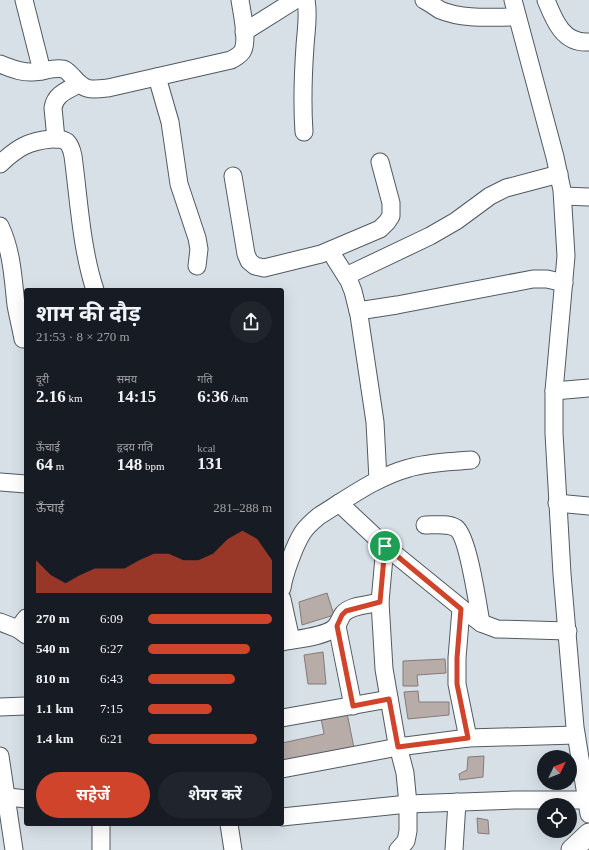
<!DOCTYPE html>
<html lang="hi">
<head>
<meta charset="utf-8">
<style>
	body { margin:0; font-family:"Times New Roman","Noto Sans Devanagari",serif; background:#20242c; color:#f1f3f6; height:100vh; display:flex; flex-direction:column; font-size:15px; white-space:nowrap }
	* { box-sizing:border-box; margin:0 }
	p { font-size:13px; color:#9ea1a6 }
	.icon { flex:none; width:22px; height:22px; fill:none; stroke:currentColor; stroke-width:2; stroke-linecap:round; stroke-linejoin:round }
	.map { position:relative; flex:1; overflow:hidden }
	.details { position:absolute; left:24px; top:288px; width:260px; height:538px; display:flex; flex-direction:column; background:#171b24; border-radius:4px; box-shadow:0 4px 16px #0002 }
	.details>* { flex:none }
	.needle { width:26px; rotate:47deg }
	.controls { position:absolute; left:537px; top:750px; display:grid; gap:8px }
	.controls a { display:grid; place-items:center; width:40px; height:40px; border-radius:50%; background:#171b24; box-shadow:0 4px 16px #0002; font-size:20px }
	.pin { position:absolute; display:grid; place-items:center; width:34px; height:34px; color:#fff; margin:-17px; border:2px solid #fff; border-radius:50%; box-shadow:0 1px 4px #0007 }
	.round { display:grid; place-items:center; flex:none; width:42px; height:42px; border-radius:21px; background:#20242c }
	.summary { display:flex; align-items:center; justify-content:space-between; height:68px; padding:0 12px }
	h1 { font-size:22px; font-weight:700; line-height:30px }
	.figures { display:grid; grid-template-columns:repeat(3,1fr); gap:6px; height:68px; padding:4px 12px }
	.figures div { display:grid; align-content:center }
	.figures b { font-size:17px; font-weight:700 }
	.figures small { font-size:11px; font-weight:400 }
	.figures p { font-size:11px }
	.chart { height:112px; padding:8px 12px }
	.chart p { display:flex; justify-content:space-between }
	.chart svg { width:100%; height:72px; margin-top:4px; fill:#cf442b; opacity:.7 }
	.cta { display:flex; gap:8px; margin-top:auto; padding:8px 12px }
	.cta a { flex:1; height:46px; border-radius:24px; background:#cf442b; color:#fff; font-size:16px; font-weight:700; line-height:46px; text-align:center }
	.cta a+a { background:#20242c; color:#f1f3f6 }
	ul { padding:0 12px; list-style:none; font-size:13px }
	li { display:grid; grid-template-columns:64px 48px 1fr; align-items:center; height:30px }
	li i { height:10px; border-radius:5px; background:#cf442b }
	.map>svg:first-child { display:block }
	.building { fill:#b8aca9; stroke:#847a77 }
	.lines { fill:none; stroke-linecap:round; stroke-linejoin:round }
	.minor-casing { stroke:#525a60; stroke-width:19 }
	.major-casing { stroke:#525a60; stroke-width:23 }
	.minor { stroke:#fff; stroke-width:17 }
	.major { stroke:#fff; stroke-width:21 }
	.route-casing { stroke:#fff; stroke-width:8 }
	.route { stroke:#cf442b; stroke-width:5 }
</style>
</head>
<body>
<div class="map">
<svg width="589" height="850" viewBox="0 0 589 850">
	<rect width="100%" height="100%" fill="#d7e0e7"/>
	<g class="building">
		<path d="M 327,593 L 334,615 L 302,625 L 299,602 Z"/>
		<path d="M 323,652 L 326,684 L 308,684 L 304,655 Z"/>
		<path d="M 445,659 L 446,673 L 417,675 L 418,686 L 403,686 L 403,661 Z"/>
		<path d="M 418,691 L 419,702 L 449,702 L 449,715 L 408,719 L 404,692 Z"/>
		<path d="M 346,708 L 355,753 L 282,767 L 282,743 L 324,734 L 320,713 Z"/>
		<path d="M 484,756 L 483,777 L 460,780 L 459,774 L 467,770 L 468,757 Z"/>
		<path d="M 477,818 L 488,820 L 489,834 L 478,833 Z"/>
	</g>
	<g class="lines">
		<g class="minor-casing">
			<g id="minor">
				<path d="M 24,0 L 42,71"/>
				<path d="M 424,0 C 430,3 435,7 440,10 C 464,20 492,17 517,17"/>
				<path d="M 513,0 L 555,157 L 562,190 L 566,256 L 554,391 L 554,433 L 562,574 L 575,727 L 589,814"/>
				<path d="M 546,0 C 554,20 563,44 589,42"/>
				<path d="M 244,32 L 295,0"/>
				<path d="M 0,64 C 11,68 21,73 33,72 C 43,72 53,67 63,69 C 67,70 70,74 73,77 C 85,91 90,90 108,88 L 231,60 C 236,57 241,55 243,50 C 248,39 242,13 240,0"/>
				<path d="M 157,77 L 170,122 L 179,184 L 197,238 L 199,249 L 197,266"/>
				<path d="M 304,132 C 302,103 303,75 305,46 C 306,30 309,16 306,0"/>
				<path d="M 56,139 L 53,108 C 55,94 68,90 79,84"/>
				<path d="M 0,164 C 17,148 28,141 52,139 C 57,139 62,138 67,142 C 71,146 72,151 73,156 C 79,200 81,247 95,290"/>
				<path d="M 233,176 L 246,254 L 249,261 L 255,266 L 264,268 L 321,254 L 380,229 L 387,222 L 391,216 L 391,203 L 380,162"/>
				<path d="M 563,196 L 589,197"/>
				<path d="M 0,226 C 12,251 13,278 16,305 C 18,316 21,328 23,339"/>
				<path d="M 330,251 L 349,281 L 353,291 L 359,315 L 375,422 L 378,480"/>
				<path d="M 346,276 L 430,236 L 456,221 L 490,196 L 506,188 L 559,174"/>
				<path d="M 358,311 L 397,305 L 533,279 L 547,279 L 564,283"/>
				<path d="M 554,391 L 589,388"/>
				<path d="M 0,482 L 26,484"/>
				<path d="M 339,503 L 385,546"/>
				<path d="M 557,503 L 589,506"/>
				<path d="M 425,525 C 434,525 448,523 456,528 C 468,536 478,606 481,623"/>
				<path d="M 282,588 C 284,574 295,544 303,532 C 308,525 313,521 319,516 C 348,498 376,477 409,468 C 429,462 450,462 471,460"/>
				<path d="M 282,599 L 291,640"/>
				<path d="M 461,609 L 457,658 L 457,684 L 468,738"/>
				<path d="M 26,618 L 18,629 L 26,635"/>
				<path d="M 0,622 L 18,629"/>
				<path d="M 337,626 L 353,706"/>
				<path d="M 282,642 C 295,639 322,637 333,629 C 339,625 339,619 343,614 C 350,605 369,605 380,602"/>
				<path d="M 0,707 L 26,706"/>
				<path d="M 282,718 L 389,699"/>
				<path d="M 0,756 L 14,850"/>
				<path d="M 282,769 L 398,747 L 468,738 L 576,735"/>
				<path d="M 0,796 L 26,799"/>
				<path d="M 282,817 L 408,804 L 514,800 L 587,800"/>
				<path d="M 101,824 L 101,850"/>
				<path d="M 229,824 L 233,850"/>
				<path d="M 398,850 L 406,841 L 408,831 L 408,804 L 405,773 L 396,738 L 384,669 L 380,602 L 385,546 L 465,611 L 481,623 L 497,629 L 568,631"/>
				<path d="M 454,850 L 457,802"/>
			</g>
		</g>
		<g class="major-casing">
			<path id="major" d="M 572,850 L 589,834"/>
		</g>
		<use href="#minor" class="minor"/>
		<use href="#major" class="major"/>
	</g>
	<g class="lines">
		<g class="route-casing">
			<path id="route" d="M 385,546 L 461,609 L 457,658 L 457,684 L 468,738 L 398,747 L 389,699 L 353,706 L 337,626 L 342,615 L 346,611 L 380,602 Z"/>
		</g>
		<use href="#route" class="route"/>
	</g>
</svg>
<div class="controls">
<a><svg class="needle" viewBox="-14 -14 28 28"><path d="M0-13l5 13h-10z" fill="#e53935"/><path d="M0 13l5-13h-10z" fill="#9ea1a6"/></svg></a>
<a><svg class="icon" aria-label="locate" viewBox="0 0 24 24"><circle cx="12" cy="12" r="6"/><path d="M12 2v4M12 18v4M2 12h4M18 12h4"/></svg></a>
</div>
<div class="pin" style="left:385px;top:546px;background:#1e9e55"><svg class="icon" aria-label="arrive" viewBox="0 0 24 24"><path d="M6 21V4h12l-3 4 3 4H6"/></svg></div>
<section class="details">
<div class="summary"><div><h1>शाम की दौड़</h1><p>21:53 · 8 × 270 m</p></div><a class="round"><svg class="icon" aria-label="share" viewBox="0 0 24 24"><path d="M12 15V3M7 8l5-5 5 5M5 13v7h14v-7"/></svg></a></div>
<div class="figures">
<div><p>दूरी</p><b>2.16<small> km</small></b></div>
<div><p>समय</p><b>14:15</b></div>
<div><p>गति</p><b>6:36<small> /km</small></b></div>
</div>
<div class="figures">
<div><p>ऊँचाई</p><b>64<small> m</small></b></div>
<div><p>हृदय गति</p><b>148<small> bpm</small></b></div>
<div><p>kcal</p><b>131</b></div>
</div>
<div class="chart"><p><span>ऊँचाई</span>281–288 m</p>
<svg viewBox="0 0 160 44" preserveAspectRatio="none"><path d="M0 44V24L10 33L20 38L30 33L40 29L50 29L60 29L70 24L80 20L90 20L100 24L110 24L120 20L130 11L140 6L150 11L160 24V44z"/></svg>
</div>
<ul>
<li><b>270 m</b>6:09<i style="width:100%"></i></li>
<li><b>540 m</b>6:27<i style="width:82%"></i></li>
<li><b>810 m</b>6:43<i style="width:70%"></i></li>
<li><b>1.1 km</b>7:15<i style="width:52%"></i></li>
<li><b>1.4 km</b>6:21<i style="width:88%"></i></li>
</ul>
<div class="cta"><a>सहेजें</a><a>शेयर करें</a></div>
</section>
</div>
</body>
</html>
